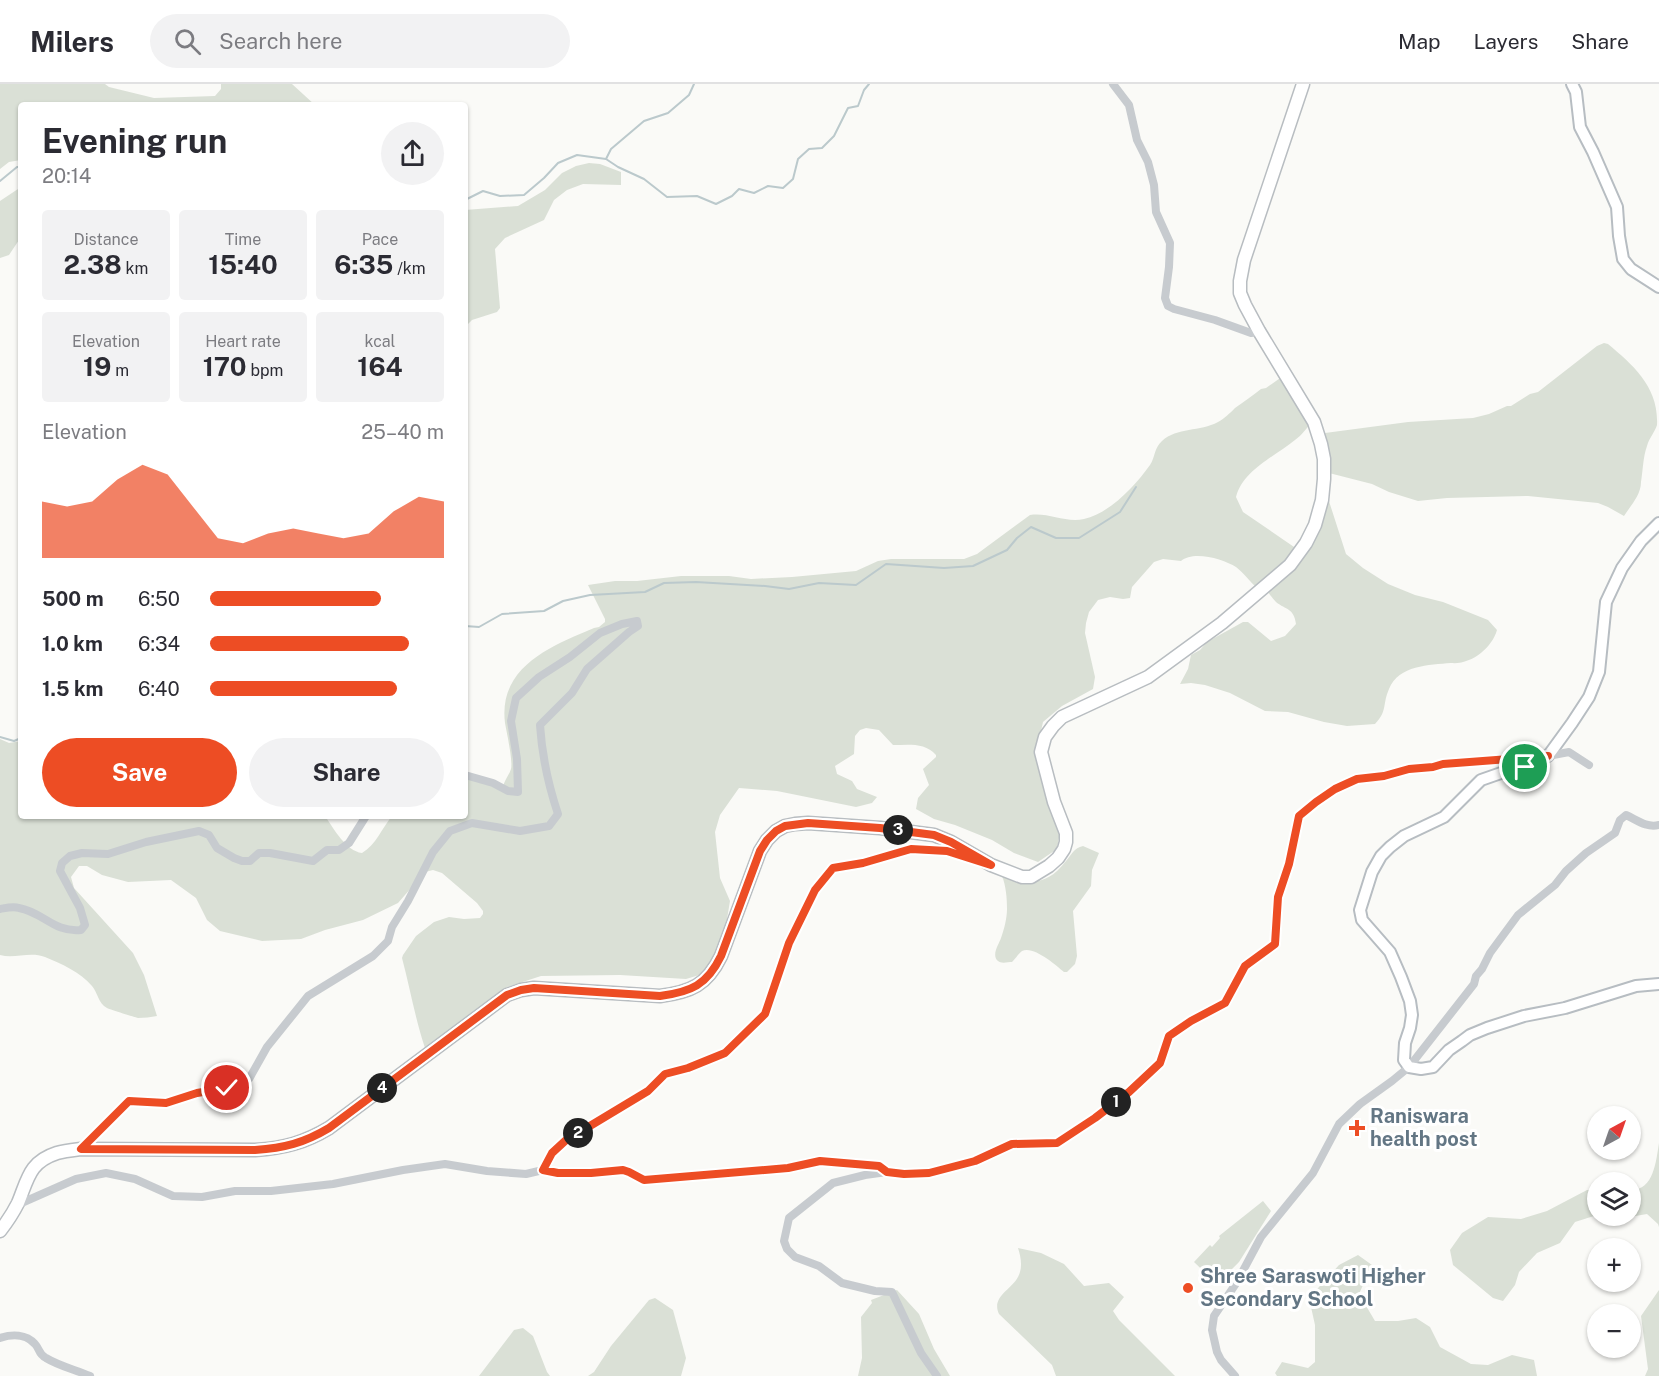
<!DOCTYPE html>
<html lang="en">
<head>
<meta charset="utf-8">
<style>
	body { margin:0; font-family:"Public Sans",sans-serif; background:#f2f2f3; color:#2b2b33; height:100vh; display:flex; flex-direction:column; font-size:22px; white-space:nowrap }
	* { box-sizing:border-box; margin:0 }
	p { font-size:20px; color:#7c7c81 }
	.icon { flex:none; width:33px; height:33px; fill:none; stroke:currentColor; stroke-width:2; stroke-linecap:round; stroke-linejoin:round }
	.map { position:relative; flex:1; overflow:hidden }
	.side { position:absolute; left:18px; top:18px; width:450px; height:717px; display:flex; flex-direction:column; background:#fff; border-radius:6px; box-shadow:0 2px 4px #0004 }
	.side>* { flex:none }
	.needle { width:39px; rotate:40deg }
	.buttons { position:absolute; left:1587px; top:1022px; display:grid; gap:12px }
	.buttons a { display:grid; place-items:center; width:54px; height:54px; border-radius:50%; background:#fff; box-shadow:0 2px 4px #0004; font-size:30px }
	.pin { position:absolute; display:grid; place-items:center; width:51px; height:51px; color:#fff; margin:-26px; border:3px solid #fff; border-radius:50%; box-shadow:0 2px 6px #0007 }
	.km { position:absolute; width:30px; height:30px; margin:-15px; border-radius:50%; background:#222; color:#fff; font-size:16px; line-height:30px; text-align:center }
	.round { display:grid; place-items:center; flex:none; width:63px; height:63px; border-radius:32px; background:#f2f2f3 }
	.headline { display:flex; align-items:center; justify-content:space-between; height:102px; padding:0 24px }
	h1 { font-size:33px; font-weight:700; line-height:45px }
	.metrics { display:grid; grid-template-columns:repeat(3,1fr); gap:9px; height:102px; padding:6px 24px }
	.metrics div { display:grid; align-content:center; border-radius:6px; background:#f2f2f3; text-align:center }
	.metrics b { font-size:26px; font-weight:700 }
	.metrics small { font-size:16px; font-weight:400 }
	.metrics p { font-size:16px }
	.chart { height:168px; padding:12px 24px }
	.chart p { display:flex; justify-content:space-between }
	.chart svg { width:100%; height:108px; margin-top:6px; fill:#ed4d24; opacity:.7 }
	.primary-button { display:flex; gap:12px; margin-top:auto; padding:12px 24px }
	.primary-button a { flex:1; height:69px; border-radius:36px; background:#ed4d24; color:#fff; font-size:24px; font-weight:700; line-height:69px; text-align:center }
	.primary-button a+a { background:#f2f2f3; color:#2b2b33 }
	ul { padding:0 24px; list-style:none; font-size:20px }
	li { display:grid; grid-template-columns:96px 72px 1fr; align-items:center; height:45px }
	li i { height:15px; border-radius:8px; background:#ed4d24 }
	header { display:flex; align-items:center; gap:36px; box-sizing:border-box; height:84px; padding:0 30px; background:#fff; border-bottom:2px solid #e1e1e2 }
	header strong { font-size:28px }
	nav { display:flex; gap:33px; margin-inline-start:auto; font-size:21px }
	.search { width:420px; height:54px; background:#f2f2f3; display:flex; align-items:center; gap:15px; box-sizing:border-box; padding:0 21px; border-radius:33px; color:#7c7c81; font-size:22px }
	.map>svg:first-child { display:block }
	.green { fill:#dae0d6 }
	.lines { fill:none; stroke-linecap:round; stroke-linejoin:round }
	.stream { stroke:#bbc9cc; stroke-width:2 }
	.secondary-casing { stroke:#b7bdc2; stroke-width:14 }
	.primary-casing { stroke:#b8bdc1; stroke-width:15 }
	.street { stroke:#c7cbcf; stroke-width:8 }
	.secondary { stroke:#fff; stroke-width:10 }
	.primary { stroke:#fff; stroke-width:12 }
	.route-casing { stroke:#fff; stroke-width:12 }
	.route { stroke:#ed4d24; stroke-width:8 }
	.poi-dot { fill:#ed4d24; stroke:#fff; stroke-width:2 }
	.labels { text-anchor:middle; stroke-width:6; stroke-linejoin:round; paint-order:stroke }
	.poi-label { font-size:20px; font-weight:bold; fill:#637684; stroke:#fff; text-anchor:start }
</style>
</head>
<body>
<header>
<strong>Milers</strong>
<div class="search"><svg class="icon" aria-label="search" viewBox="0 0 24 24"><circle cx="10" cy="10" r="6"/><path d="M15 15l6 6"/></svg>Search here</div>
<nav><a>Map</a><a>Layers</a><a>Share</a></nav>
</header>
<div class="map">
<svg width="1659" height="1292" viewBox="0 0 1659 1292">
	<rect width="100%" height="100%" fill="#fafaf7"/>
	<g class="green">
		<path d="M 0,0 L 105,0 L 109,3 L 154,14 L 215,12 L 221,5 L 221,0 L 292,0 L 315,21 L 21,21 L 21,76 L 9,78 L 0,85 Z"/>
		<path d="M 589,79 L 600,80 L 621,88 L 621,101 L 583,100 L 567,106 L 554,116 L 544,136 L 505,154 L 495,165 L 500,224 L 497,228 L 472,236 L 465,243 L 465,126 L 518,122 L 545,106 L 562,89 L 576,82 Z"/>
		<path d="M 21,103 L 21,153 L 9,171 L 0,174 L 0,117 Z"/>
		<path d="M 1604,259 L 1608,260 C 1633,281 1659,303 1657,341 C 1655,348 1649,354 1647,362 C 1643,373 1643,386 1641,398 C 1641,411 1631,421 1624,432 L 1608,423 L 1598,419 L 1528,412 L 1447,414 L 1418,417 L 1389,408 L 1372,400 L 1329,389 L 1329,372 L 1325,349 L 1408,338 L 1473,334 L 1489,330 L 1507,322 L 1511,322 L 1530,310 L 1538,308 L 1597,262 Z"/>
		<path d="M 1283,292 L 1311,339 C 1306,345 1301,352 1295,356 C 1274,373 1243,386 1236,413 L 1243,428 L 1297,465 L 1257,504 C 1250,498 1244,489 1236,483 C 1224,475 1193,466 1181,477 L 1163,475 L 1154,478 L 1132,503 L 1130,514 L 1123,515 L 1110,513 L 1098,516 L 1089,528 L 1086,539 L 1085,549 L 1095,593 L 1093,605 L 1062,622 L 1043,638 L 1036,669 L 1042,696 L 1060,748 L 1057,765 L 1038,778 L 1014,769 L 992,756 L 955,741 L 934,735 L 916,725 L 918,714 L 929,701 L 923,685 L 936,673 L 936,671 C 925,658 908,661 893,661 L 879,646 L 866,644 L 860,646 L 855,652 L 854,670 L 835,682 L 837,690 L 852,697 L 857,705 L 877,713 L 872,719 L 856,723 L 777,707 L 739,704 L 720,731 L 715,748 L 720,794 L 730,817 L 721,871 L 706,889 L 686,895 L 620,891 L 541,892 L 507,903 L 425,964 C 415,934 410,904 402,874 L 403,871 L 416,852 L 434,838 L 449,833 L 464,835 L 480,834 L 483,830 L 483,827 L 477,819 L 442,789 L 433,786 L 425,788 L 398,819 L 363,836 L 325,846 L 301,855 L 262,857 L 220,847 L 207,836 L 196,814 L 171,796 L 128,798 L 102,791 L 87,782 L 79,782 L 71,793 L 74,804 L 133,869 L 144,891 L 157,932 C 151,933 144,934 138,934 C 135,933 111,926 107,924 C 98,919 98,909 92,902 C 80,888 62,880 45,873 C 30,867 15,875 0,871 L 0,655 L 9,659 L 21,657 L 21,732 L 325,732 C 334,745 346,767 362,769 C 376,761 382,744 392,732 L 465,732 L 465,694 L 503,702 C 505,696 509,691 511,685 C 513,677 507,650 505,639 C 498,583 551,562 594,544 L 599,543 L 605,538 L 605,535 L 588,501 L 615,497 L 637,497 L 681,492 L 729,492 L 751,495 L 792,493 L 856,487 L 878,477 L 891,475 L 964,475 L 977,470 L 1030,431 C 1048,428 1065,439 1084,435 C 1110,429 1135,402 1150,381 C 1155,374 1154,364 1162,357 C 1177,343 1200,348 1218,338 C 1224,335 1230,329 1235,324 C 1244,318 1253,311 1261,305 L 1266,304 Z"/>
		<path d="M 1327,411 L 1346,470 L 1363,484 L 1388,500 L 1415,511 L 1443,518 L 1488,536 L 1497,546 C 1492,564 1471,581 1451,579 C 1429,581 1399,581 1389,605 C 1382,621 1388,626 1375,640 L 1347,642 L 1324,638 L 1288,628 L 1265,627 L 1230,609 L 1205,601 L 1191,599 L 1180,600 L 1188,585 L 1191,571 L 1200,566 L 1207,558 L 1243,538 L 1248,538 L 1271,557 L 1285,552 L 1296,540 C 1294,524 1286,526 1276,518 C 1272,514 1269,509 1265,505 L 1305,472 L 1319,446 Z"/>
		<path d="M 1083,762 L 1099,769 L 1092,786 L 1091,802 L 1073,827 L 1077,872 L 1075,880 L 1067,888 L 1064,888 C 1056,881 1033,861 1022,867 C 1019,869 1015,875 1012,878 C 1008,878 1001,880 998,877 C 991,871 999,860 1001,854 C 1004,846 1007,834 1007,825 C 1007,814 1006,802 1002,792 C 1031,798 1045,804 1066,777 C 1071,771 1074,764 1083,762 Z"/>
		<path d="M 1659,1059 L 1659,1143 L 1658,1140 L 1647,1130 L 1618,1135 L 1601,1131 L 1630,1131 L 1631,1106 C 1654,1106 1656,1077 1659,1059 Z"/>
		<path d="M 1587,1106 L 1597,1106 L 1597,1131 L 1575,1138 L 1560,1159 L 1537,1169 L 1519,1188 L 1515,1201 L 1503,1217 L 1493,1214 L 1453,1181 L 1450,1166 L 1462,1149 L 1488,1133 L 1521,1135 L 1547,1127 Z"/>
		<path d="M 1263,1117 L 1271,1127 L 1239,1178 L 1217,1200 L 1194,1178 L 1210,1161 L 1212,1163 L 1220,1154 L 1219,1152 Z"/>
		<path d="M 1018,1164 L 1041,1169 L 1064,1180 L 1084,1202 L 1109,1199 L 1124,1213 L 1113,1227 L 1119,1236 L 1175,1292 L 1056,1292 L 1052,1281 L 999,1230 C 991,1213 1011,1206 1018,1193 C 1023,1184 1021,1173 1018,1164 Z"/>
		<path d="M 1358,1171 L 1372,1181 L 1359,1210 L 1375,1237 L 1398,1237 L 1416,1234 L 1430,1243 L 1440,1263 L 1471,1280 L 1488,1281 L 1512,1271 L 1534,1276 L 1537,1292 L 1277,1292 L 1275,1289 L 1282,1278 L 1308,1284 L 1315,1278 L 1315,1241 L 1309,1214 L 1339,1181 Z"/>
		<path d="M 897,1206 L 919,1230 L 934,1265 L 950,1292 L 858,1292 L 862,1274 L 861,1233 L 872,1219 L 871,1216 Z"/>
		<path d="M 1659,1206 L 1659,1292 L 1645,1292 L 1648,1285 L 1641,1232 Z"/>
		<path d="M 655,1214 L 673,1226 L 686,1274 L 681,1292 L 588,1292 L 594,1288 L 611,1262 L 649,1216 Z"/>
		<path d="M 523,1244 L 533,1252 L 547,1288 L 550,1292 L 479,1292 L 514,1246 Z"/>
	</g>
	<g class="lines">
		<g class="stream">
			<path d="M 606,75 L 611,65 L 644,37 L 668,29 L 689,11 L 694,0"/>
			<path d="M 0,97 L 17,83 L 21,83"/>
			<path d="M 465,116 L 483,107 L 500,112 L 524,111 L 544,94 L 558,79 L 577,71 L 606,75 L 618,83 L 644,95 L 667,113 L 697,112 L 716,120 L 732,112 L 739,105 L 754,109 L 768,102 L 783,104 L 793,95 L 798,75 L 809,65 L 822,64 L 834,52 L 848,24 L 858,22 L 864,6 L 869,0"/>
			<path d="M 465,542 L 479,543 L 502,530 L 544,527 L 563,517 L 590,511 L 645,508 L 664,499 L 696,498 L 765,502 L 789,505 L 819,499 L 856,501 L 886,480 L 944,484 L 973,482 L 1007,466 L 1017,454 L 1031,443 L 1056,454 L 1079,454 L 1120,428 L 1136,403"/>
			<path d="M 0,653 L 14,657 L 21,654"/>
		</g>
		<g class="secondary-casing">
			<g id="secondary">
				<path d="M 1572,0 L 1576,8 L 1580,43 L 1593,68 L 1617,123 L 1619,152 L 1623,175 L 1631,185 L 1659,203"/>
				<path d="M 1659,439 L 1641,457 L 1622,484 L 1606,518 L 1599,588 L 1589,613 L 1572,639 L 1548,672 L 1525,683 L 1501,689 L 1481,696 L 1444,733 L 1404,752 L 1390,763 L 1381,772 L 1372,788 L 1360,826 L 1362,836 L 1390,868 L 1401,893 L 1410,917 L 1412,931 L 1410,944 L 1405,959 L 1404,976 L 1409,983 L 1421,985 L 1433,983 L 1449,966 L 1462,957 L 1470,951 L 1487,944 L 1524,932 L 1565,924 L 1636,902 L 1659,900"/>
			</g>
		</g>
		<g class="primary-casing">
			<path id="primary" d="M 0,1147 C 7,1138 13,1129 18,1119 C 28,1095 29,1078 57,1069 C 64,1067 73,1066 81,1065 L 255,1066 C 284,1064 304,1059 329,1044 L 507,911 L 521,906 L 534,904 L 660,912 C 691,908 707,901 721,872 L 760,767 L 767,756 L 776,747 L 785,742 L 795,740 L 808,739 L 880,744 L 934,751 L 951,758 L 991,781 L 1022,793 L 1031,793 L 1049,782 L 1058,774 L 1064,765 L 1066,758 L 1066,749 L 1054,718 L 1041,668 L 1045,653 L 1053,642 L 1062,633 L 1148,593 L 1222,539 L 1290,481 L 1306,459 L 1315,441 L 1322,416 L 1324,395 L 1324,375 L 1321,360 L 1314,338 L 1259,247 L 1245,221 L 1240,209 L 1240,197 L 1244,176 L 1303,0"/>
		</g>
		<g class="street">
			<path d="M 1113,0 L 1129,21 L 1137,56 L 1148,78 L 1154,101 L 1156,128 L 1170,159 L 1169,183 L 1165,214 L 1168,222 L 1174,225 L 1215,236 L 1251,249 L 1259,247"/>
			<path d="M 0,825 C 6,824 13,822 19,824 C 43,828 54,849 81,846 L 85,841 L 80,824 L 60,787 L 62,779 L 70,772 L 82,769 L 108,770 L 146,758 L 199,747 L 209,751 L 217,764 L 234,774 L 242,777 L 250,777 L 259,769 L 270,769 L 313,777 L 327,766 L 339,766 L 349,759 L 366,732"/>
			<path d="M 81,1065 L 129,1017 L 166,1019 L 197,1009 L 227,1004 L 249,995 L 267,963 L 308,912 L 373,872 L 388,857 L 392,843 L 408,817 L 433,768 L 450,747 L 472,739 L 520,747 L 549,742 L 558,730 C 548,700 542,672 540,641 L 572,609 L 587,585 L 629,548 L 638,542 L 637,537 L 622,540 L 600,549 L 570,573 L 539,593 L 516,614 L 511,637 L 517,675 L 518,708 L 508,707 L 493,699 L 465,691"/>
			<path d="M 543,1086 L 558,1089 L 591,1089 L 623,1086 L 644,1096 L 788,1084 L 820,1077 L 879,1082 L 887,1088"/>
			<path d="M 17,1121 L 76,1095 L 106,1089 L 135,1095 L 173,1112 L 202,1113 L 235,1107 L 271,1107 L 333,1100 L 403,1086 L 445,1080 L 487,1087 L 526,1090 L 543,1086 L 552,1069 L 565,1057 L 648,1007 L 665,990 L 688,984 L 725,969 L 765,930 L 789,859 L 815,806 L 833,784 L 863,779 L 911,765 L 947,767 L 973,775"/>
			<path d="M 0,1254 C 12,1250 26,1250 35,1260 C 40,1265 38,1270 46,1274 C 59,1282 76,1286 90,1292"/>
			<path d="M 937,1292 L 921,1269 L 892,1208 L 875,1207 L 842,1199 L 819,1182 L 795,1173 L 787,1165 L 784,1157 L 789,1134 L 833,1099 L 865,1091 L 887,1088 L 904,1090 L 929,1089 L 975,1077 L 1012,1060 L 1057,1059 L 1095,1034 L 1129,1008 L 1160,979 L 1169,952 L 1191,937 L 1225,919 L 1245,882 L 1275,860 L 1278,814 L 1289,780 L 1299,732 L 1316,718 L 1335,705 L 1357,695 L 1384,692 L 1409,685 L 1433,683 L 1443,680 L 1475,677 L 1548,672 L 1569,668 L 1589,681"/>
			<path d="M 1235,1292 L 1221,1276 L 1217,1268 L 1212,1246 L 1214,1232 L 1237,1198 L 1261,1153 L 1313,1089 L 1339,1040 L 1360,1020 L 1392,997 L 1409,983 L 1474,900 L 1476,892 L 1482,885 L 1490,869 L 1518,831 L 1555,801 L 1566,787 L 1586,769 L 1615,749 L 1620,736 L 1626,731 C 1637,736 1646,744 1659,741"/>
		</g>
		<use href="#secondary" class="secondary"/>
		<use href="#primary" class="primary"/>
	</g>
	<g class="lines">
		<g class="route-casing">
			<path id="route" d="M 227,1004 L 197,1009 L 166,1019 L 129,1017 L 81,1065 L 255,1066 C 284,1064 304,1059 329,1044 L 507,911 L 521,906 L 534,904 L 660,912 C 691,908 707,901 721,872 L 760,767 L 767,756 L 776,747 L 785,742 L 808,739 L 880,744 L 934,751 L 951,758 L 991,781 L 947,767 L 911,765 L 863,779 L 833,784 L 815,806 L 789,859 L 765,930 L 725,969 L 688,984 L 665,990 L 648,1007 L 565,1057 L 552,1069 L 543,1086 L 558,1089 L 591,1089 L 623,1086 L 629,1088 L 644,1096 L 788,1084 L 820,1077 L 879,1082 L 887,1088 L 904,1090 L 929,1089 L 975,1077 L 1012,1060 L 1057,1059 L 1095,1034 L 1129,1008 L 1160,979 L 1169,952 L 1191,937 L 1225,919 L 1245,882 L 1275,860 L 1278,813 L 1289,780 L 1299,732 L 1316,718 L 1335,705 L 1357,695 L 1384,692 L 1409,685 L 1433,683 L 1443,680 L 1548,672 L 1525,683"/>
		</g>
		<use href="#route" class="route"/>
	</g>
	<g class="poi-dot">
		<path d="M1354 1035h6v6h6v6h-6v6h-6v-6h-6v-6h6z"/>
		<circle cx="1188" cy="1204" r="6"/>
	</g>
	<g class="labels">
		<g class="poi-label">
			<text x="1370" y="1039">Raniswara<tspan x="1370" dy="23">health post</tspan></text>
			<text x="1200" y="1199">Shree Saraswoti Higher<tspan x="1200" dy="23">Secondary School</tspan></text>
		</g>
	</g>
</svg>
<div class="buttons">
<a><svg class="needle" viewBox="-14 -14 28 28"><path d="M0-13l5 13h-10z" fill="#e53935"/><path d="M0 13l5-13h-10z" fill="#7c7c81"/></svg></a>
<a><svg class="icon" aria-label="layers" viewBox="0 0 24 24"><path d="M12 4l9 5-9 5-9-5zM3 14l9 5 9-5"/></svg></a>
<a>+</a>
<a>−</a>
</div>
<div class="pin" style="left:1525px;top:683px;background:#1e9e55"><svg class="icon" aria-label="arrive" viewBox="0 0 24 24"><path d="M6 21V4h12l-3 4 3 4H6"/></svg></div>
<div class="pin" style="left:227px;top:1004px;background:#d93025"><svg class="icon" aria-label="check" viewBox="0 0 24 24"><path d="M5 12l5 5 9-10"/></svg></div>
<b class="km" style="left:1116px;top:1018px">1</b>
<b class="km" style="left:578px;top:1049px">2</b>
<b class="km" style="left:898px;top:746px">3</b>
<b class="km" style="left:382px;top:1004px">4</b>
<section class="side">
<div class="headline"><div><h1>Evening run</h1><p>20:14</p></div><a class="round"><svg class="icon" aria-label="share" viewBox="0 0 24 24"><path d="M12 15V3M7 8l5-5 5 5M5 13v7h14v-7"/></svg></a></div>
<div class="metrics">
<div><p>Distance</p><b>2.38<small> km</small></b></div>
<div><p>Time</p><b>15:40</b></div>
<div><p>Pace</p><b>6:35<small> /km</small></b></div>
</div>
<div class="metrics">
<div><p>Elevation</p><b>19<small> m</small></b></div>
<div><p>Heart rate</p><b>170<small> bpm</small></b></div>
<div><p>kcal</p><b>164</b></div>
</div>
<div class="chart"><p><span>Elevation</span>25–40 m</p>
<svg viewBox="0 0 160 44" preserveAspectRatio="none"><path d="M0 44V21L10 23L20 21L30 12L40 6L50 10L60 23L70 36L80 38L90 34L100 32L110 34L120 36L130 34L140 25L150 19L160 21V44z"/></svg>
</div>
<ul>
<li><b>500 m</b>6:50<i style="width:73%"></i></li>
<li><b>1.0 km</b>6:34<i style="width:85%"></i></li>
<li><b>1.5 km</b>6:40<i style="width:80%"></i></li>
</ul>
<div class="primary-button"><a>Save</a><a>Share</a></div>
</section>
</div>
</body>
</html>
